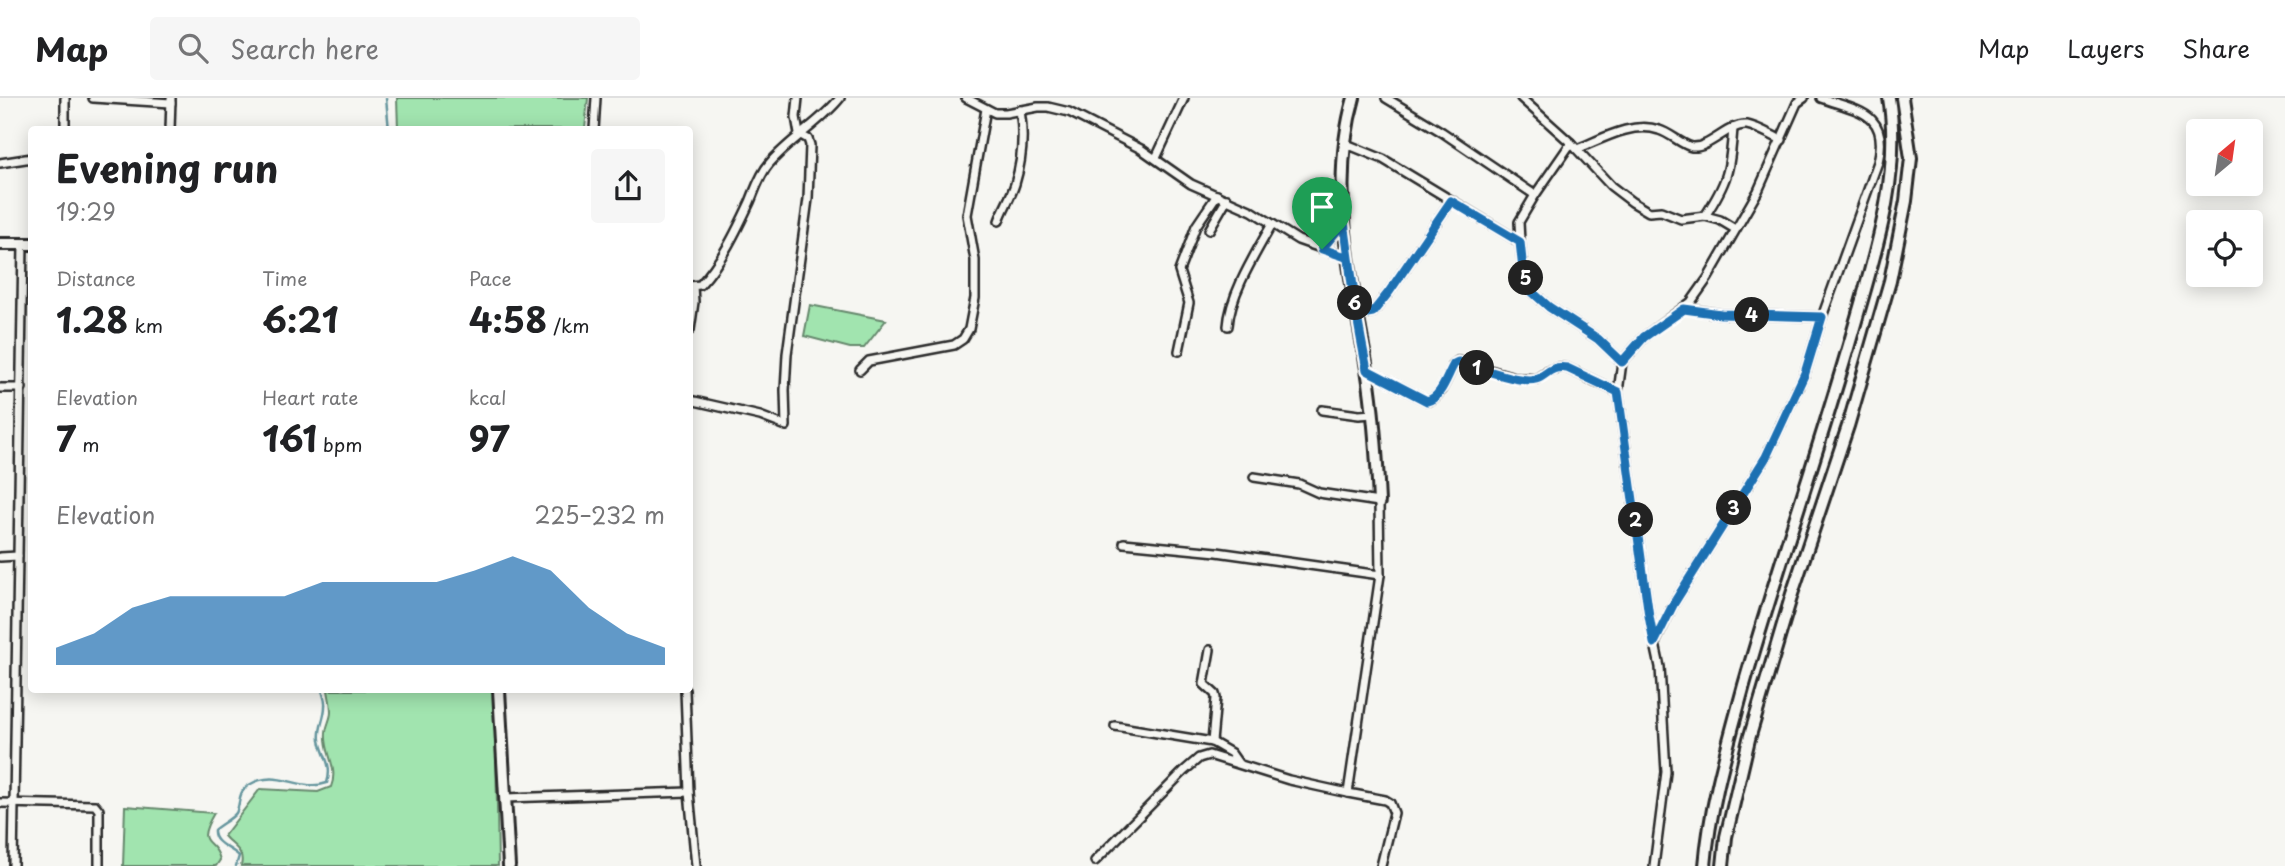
<!DOCTYPE html>
<html lang="en">
<head>
<meta charset="utf-8">
<style>
	body { margin:0; font-family:"Playpen Sans",sans-serif; background:#f6f6f6; color:#202124; height:100vh; display:flex; flex-direction:column; font-size:26px; white-space:nowrap }
	* { box-sizing:border-box; margin:0 }
	p { font-size:23px; color:#757577 }
	.icon { flex:none; width:38px; height:38px; fill:none; stroke:currentColor; stroke-width:2; stroke-linecap:round; stroke-linejoin:round }
	.map { position:relative; flex:1; overflow:hidden }
	.drawer { position:absolute; left:28px; top:28px; width:665px; height:567px; display:flex; flex-direction:column; background:#fff; border-radius:7px; box-shadow:0 4px 18px #0003 }
	.drawer>* { flex:none }
	.needle { width:46px; rotate:29deg }
	.controls { position:absolute; left:2186px; top:21px; display:grid; gap:14px }
	.controls a { display:grid; place-items:center; width:77px; height:77px; border-radius:7px; background:#fff; box-shadow:0 4px 18px #0003; font-size:35px }
	.pin { position:absolute; display:grid; place-items:center; width:60px; height:60px; color:#fff; margin:-72px -30px; border-radius:50% 50% 50% 0; rotate:-45deg; box-shadow:0 0 7px #0007 }
	.pin .icon { rotate:45deg }
	.km { position:absolute; width:35px; height:35px; margin:-18px; border-radius:50%; background:#222; color:#fff; font-size:19px; line-height:35px; text-align:center }
	.round { display:grid; place-items:center; flex:none; width:74px; height:74px; border-radius:7px; background:#f6f6f6 }
	.summary { display:flex; align-items:center; justify-content:space-between; height:119px; padding:0 28px }
	h1 { font-size:38px; font-weight:700; line-height:52px }
	.metrics { display:grid; grid-template-columns:repeat(3,1fr); gap:10px; height:119px; padding:7px 28px }
	.metrics div { display:grid; align-content:center }
	.metrics b { font-size:35px; font-weight:700 }
	.metrics small { font-size:19px; font-weight:400 }
	.metrics p { font-size:19px }
	.chart { height:196px; padding:14px 28px }
	.chart p { display:flex; justify-content:space-between }
	.chart svg { width:100%; height:126px; margin-top:7px; fill:#1f6fb2; opacity:.7 }
	header { display:flex; align-items:center; gap:42px; box-sizing:border-box; height:98px; padding:0 35px; background:#fff; border-bottom:2px solid #e0e0e0 }
	header strong { font-size:33px }
	nav { display:flex; gap:38px; margin-inline-start:auto; font-size:24px }
	.search { width:490px; height:63px; background:#f6f6f6; display:flex; align-items:center; gap:18px; box-sizing:border-box; padding:0 24px; border-radius:7px; color:#757577; font-size:26px }
	.map>svg:first-child { display:block }
	.green { fill:#a1e4af; stroke:#66886d; stroke-width:2 }
	.lines { fill:none; stroke-linecap:round; stroke-linejoin:round }
	.stream { stroke:#66969e; stroke-width:2.5 }
	.street-casing { stroke:#2b2b2b; stroke-width:12 }
	.secondary-casing { stroke:#2b2b2b; stroke-width:16 }
	.street { stroke:#f6f6f2; stroke-width:7 }
	.secondary { stroke:#f6f6f2; stroke-width:10 }
	.route-casing { stroke:#fff; stroke-width:14 }
	.route { stroke:#1f6fb2; stroke-width:9 }
</style>
</head>
<body>
<header>
<strong>Map</strong>
<div class="search"><svg class="icon" aria-label="search" viewBox="0 0 24 24"><circle cx="10" cy="10" r="6"/><path d="M15 15l6 6"/></svg>Search here</div>
<nav><a>Map</a><a>Layers</a><a>Share</a></nav>
</header>
<div class="map">
<svg width="2285" height="768" viewBox="0 0 2285 768">
	<rect width="100%" height="100%" fill="#f6f6f2"/>
	<filter id="ink" filterUnits="userSpaceOnUse"><feTurbulence type="fractalNoise" baseFrequency=".0143" numOctaves="2"/><feDisplacementMap in="SourceGraphic" scale="14" xChannelSelector="R" yChannelSelector="G"/><feConvolveMatrix kernelMatrix="1 2 1 2 8 2 1 2 1" color-interpolation-filters="sRGB"/></filter>
	<g filter="url(#ink)">
		<g class="green">
			<path d="M 397,0 L 588,0 L 585,31 L 398,31 Z"/>
			<path d="M 810,207 L 886,222 L 864,250 L 850,250 L 804,238 Z"/>
			<path d="M 328,592 L 495,592 L 498,768 L 241,768 C 245,752 233,749 224,738 L 260,691 L 318,694 L 331,689 C 339,669 324,655 326,635 C 326,628 331,621 331,614 C 331,606 329,599 328,592 Z"/>
			<path d="M 125,708 L 214,715 C 193,751 215,738 220,762 L 216,768 L 123,768 Z"/>
		</g>
		<g class="lines">
			<g class="stream">
				<path d="M 386,0 L 389,32"/>
				<path d="M 236,768 L 239,758 C 230,749 213,746 214,732 C 219,727 233,720 236,715 C 241,705 237,694 249,687 C 278,669 299,695 327,685 C 333,666 323,659 320,642 C 318,630 325,620 325,608 C 326,603 323,597 322,592"/>
			</g>
			<g class="street-casing">
				<g id="street">
					<path d="M 65,0 L 65,32"/>
					<path d="M 93,0 L 171,5"/>
					<path d="M 966,0 L 995,15 L 1006,15 L 1038,9 L 1048,9 L 1069,14 L 1141,51 L 1191,86 L 1252,113 L 1298,142 L 1349,160"/>
					<path d="M 1386,0 L 1442,34 L 1535,97"/>
					<path d="M 1521,0 L 1571,45 L 1611,88 L 1632,104 L 1649,114 L 1661,113 L 1681,121 L 1705,118 L 1720,122 L 1735,131"/>
					<path d="M 170,32 L 171,0"/>
					<path d="M 594,32 L 596,0"/>
					<path d="M 1344,45 L 1383,61 L 1520,144 L 1523,172 L 1531,193 L 1549,209 L 1598,241 L 1622,264 L 1618,294 L 1649,518 L 1660,569 L 1666,674 L 1654,768"/>
					<path d="M 1577,51 C 1602,41 1632,23 1659,32 C 1670,35 1682,47 1692,49 C 1709,51 1729,25 1747,27 C 1758,29 1772,38 1782,42"/>
					<path d="M 1156,60 L 1184,0"/>
					<path d="M 0,65 L 32,60"/>
					<path d="M 1705,118 C 1728,83 1730,72 1733,30"/>
					<path d="M 999,123 C 1003,111 1011,99 1015,86 C 1022,63 1024,36 1020,12"/>
					<path d="M 1209,132 L 1227,101"/>
					<path d="M 1520,144 L 1519,124 L 1535,97 L 1571,45"/>
					<path d="M 1322,151 L 1344,125"/>
					<path d="M 690,188 L 700,187 C 722,163 736,134 750,104 C 755,92 760,76 769,66 C 790,41 820,25 840,0"/>
					<path d="M 1683,210 L 1691,204 L 1708,180 L 1758,93 L 1797,5 L 1804,0"/>
					<path d="M 1357,217 L 1373,214 L 1389,194 L 1451,103"/>
					<path d="M 1228,228 C 1230,196 1256,155 1272,126"/>
					<path d="M 690,232 L 694,204 L 693,188"/>
					<path d="M 1179,253 L 1189,205 L 1179,173 L 1196,128 L 1217,97"/>
					<path d="M 1622,264 L 1644,239 L 1683,210 L 1721,216 L 1822,219"/>
					<path d="M 860,272 L 869,263 L 954,247 L 963,241 L 969,231 L 975,200 L 975,162 L 967,117 L 986,11"/>
					<path d="M 1367,272 L 1427,303 C 1441,301 1448,277 1454,266 L 1458,263 L 1518,280 L 1536,281 L 1550,272 L 1560,269 L 1567,270 L 1618,294"/>
					<path d="M 0,290 L 22,290"/>
					<path d="M 690,302 L 760,318 L 786,328 L 785,292 L 787,256 L 808,101 L 810,47 L 808,41 L 799,36 L 796,19 L 798,0"/>
					<path d="M 1322,312 L 1359,317 L 1373,316"/>
					<path d="M 1254,379 L 1299,386 L 1319,395 L 1379,404 L 1380,477 L 1348,695 L 1385,702 L 1390,705 L 1394,715 L 1381,768"/>
					<path d="M 1124,445 L 1217,454 L 1380,477"/>
					<path d="M 0,459 L 18,458"/>
					<path d="M 1655,545 L 1674,505 L 1766,359 L 1805,275 L 1822,219 L 1878,64 C 1890,14 1857,13 1821,0"/>
					<path d="M 1210,552 L 1204,586 L 1215,596 L 1216,600 L 1212,644"/>
					<path d="M 685,592 L 689,694 L 696,768"/>
					<path d="M 1115,628 L 1212,644 L 1231,655 L 1238,665"/>
					<path d="M 505,700 L 689,694"/>
					<path d="M 0,705 L 95,707 L 99,712 L 99,768"/>
					<path d="M 1095,763 L 1184,673 L 1199,660 L 1209,657 L 1289,682 L 1348,695"/>
					<path d="M 13,768 L 23,146"/>
				</g>
			</g>
			<g class="secondary-casing">
				<g id="secondary">
					<path d="M 1354,0 C 1328,89 1352,182 1367,271 C 1374,315 1377,359 1379,404"/>
					<path d="M 0,146 L 32,146"/>
					<path d="M 499,592 L 509,768"/>
					<path d="M 1705,768 C 1710,706 1728,647 1744,587 C 1778,468 1819,352 1853,233 C 1874,159 1902,78 1889,0"/>
					<path d="M 1723,768 L 1726,739 L 1749,641 L 1792,496 L 1848,328 L 1890,183 L 1906,103 L 1911,60 L 1902,0"/>
				</g>
			</g>
			<use href="#street" class="street"/>
			<use href="#secondary" class="secondary"/>
		</g>
	</g>
	<g class="lines" filter="url(#ink)">
		<g class="route-casing">
			<path id="route" d="M 1322,151 L 1349,160 C 1352,197 1360,235 1367,272 L 1427,303 C 1441,300 1447,278 1454,266 L 1458,264 C 1476,268 1519,286 1536,281 C 1547,278 1549,267 1567,270 L 1618,294 L 1649,518 L 1654,545 L 1674,505 L 1766,359 L 1805,275 L 1822,219 L 1721,216 L 1684,211 L 1644,239 L 1622,264 L 1598,241 L 1549,209 L 1531,193 L 1523,172 L 1520,144 L 1451,103 L 1389,194 L 1373,214 L 1357,217 L 1344,124 L 1322,151"/>
		</g>
		<use href="#route" class="route"/>
	</g>
</svg>
<div class="controls">
<a><svg class="needle" viewBox="-14 -14 28 28"><path d="M0-13l5 13h-10z" fill="#e53935"/><path d="M0 13l5-13h-10z" fill="#757577"/></svg></a>
<a><svg class="icon" aria-label="locate" viewBox="0 0 24 24"><circle cx="12" cy="12" r="6"/><path d="M12 2v4M12 18v4M2 12h4M18 12h4"/></svg></a>
</div>
<div class="pin" style="left:1322px;top:151px;background:#1e9e55"><svg class="icon" aria-label="arrive" viewBox="0 0 24 24"><path d="M6 21V4h12l-3 4 3 4H6"/></svg></div>
<b class="km" style="left:1477px;top:270px">1</b>
<b class="km" style="left:1636px;top:422px">2</b>
<b class="km" style="left:1734px;top:410px">3</b>
<b class="km" style="left:1752px;top:217px">4</b>
<b class="km" style="left:1526px;top:180px">5</b>
<b class="km" style="left:1355px;top:205px">6</b>
<section class="drawer">
<div class="summary"><div><h1>Evening run</h1><p>19:29</p></div><a class="round"><svg class="icon" aria-label="share" viewBox="0 0 24 24"><path d="M12 15V3M7 8l5-5 5 5M5 13v7h14v-7"/></svg></a></div>
<div class="metrics">
<div><p>Distance</p><b>1.28<small> km</small></b></div>
<div><p>Time</p><b>6:21</b></div>
<div><p>Pace</p><b>4:58<small> /km</small></b></div>
</div>
<div class="metrics">
<div><p>Elevation</p><b>7<small> m</small></b></div>
<div><p>Heart rate</p><b>161<small> bpm</small></b></div>
<div><p>kcal</p><b>97</b></div>
</div>
<div class="chart"><p><span>Elevation</span>225–232 m</p>
<svg viewBox="0 0 160 44" preserveAspectRatio="none"><path d="M0 44V38L10 33L20 24L30 20L40 20L50 20L60 20L70 15L80 15L90 15L100 15L110 11L120 6L130 11L140 24L150 33L160 38V44z"/></svg>
</div>
</section>
</div>
</body>
</html>
